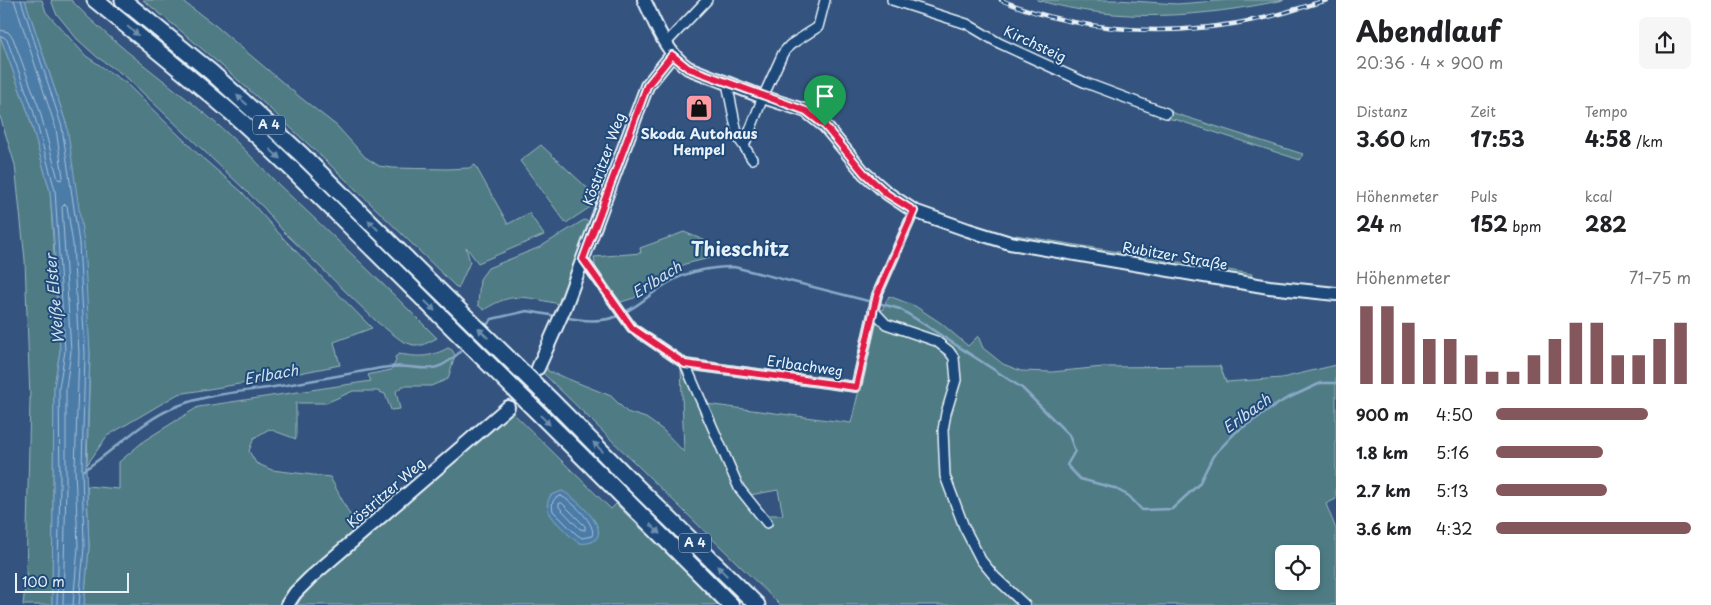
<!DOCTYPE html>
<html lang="de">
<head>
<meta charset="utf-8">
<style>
	body { margin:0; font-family:"Playpen Sans",sans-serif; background:#f6f6f6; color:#202124; height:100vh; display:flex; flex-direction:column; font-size:19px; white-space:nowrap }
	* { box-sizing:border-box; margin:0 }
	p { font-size:16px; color:#757577 }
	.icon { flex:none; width:28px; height:28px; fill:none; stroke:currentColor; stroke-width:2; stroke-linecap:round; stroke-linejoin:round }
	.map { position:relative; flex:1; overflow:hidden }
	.panel { display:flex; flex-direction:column; background:#fff; width:375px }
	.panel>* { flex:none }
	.fabs { position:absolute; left:1275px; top:545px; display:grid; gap:10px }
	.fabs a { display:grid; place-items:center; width:45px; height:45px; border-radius:8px; background:#fff; box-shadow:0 2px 8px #0003; font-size:25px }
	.scale { position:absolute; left:15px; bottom:12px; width:114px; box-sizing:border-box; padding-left:5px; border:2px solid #e8f1f8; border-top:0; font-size:14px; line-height:18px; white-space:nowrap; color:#e8f1f8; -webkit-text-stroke:4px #1f4a7a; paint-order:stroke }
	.pin { position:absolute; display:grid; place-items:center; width:42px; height:42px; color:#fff; margin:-51px -21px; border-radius:50% 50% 50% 0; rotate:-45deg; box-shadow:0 0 5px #0007 }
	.pin .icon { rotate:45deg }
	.round { display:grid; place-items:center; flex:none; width:52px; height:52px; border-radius:8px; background:#f6f6f6 }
	.head { display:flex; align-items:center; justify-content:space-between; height:85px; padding:0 20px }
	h1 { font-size:28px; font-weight:700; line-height:38px }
	.figures { display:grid; grid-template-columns:repeat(3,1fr); gap:8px; height:85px; padding:5px 20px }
	.figures div { display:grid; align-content:center }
	.figures b { font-size:21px; font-weight:700 }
	.figures small { font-size:14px; font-weight:400 }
	.figures p { font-size:14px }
	.chart { height:140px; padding:10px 20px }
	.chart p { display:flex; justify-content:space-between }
	.chart svg { width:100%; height:90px; margin-top:5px; stroke:#84575d; stroke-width:6 }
	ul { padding:0 20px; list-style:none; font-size:16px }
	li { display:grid; grid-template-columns:80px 60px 1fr; align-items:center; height:38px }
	li i { height:12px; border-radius:6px; background:#84575d }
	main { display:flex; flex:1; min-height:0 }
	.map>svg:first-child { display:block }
	.green { fill:#507b84; stroke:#9cb6be; fill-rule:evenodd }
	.water { fill:#4b7ba8; stroke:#8aaac8 }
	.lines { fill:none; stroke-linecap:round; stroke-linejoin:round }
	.shore { stroke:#a9c2d8; stroke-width:1 }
	.stream { stroke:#8aaac8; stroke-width:2.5 }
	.secondary-tunnel { stroke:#4f6c91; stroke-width:12; stroke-dasharray:12 6; stroke-linecap:butt }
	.street-casing { stroke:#e8f1f8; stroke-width:12 }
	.secondary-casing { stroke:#e8f1f8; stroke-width:16 }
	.highway-casing { stroke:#e8f1f8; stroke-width:19 }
	.street { stroke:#1f4a7a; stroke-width:9 }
	.secondary { stroke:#1f4a7a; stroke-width:12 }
	.highway { stroke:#1f4a7a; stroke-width:15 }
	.rail-casing { stroke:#e8f1f8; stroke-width:4.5 }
	.rail { stroke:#1f4a7a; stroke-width:2.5; stroke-dasharray:8; stroke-linecap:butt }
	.highway-bridge-casing { stroke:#e8f1f8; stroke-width:19; stroke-linecap:butt }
	.highway-bridge { stroke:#1f4a7a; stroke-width:15 }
	.oneway { fill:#6f8dac }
	.route-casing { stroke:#fff; stroke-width:10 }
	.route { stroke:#e11d48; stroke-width:6 }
	.labels { text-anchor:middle; stroke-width:4; stroke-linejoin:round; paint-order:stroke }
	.shield { fill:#1f4a7a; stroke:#acbfd2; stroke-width:1 }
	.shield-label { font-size:12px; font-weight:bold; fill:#e8f1f8 }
	.street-label { font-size:14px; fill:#e8f1f8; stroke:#1f4a7a }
	.poi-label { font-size:14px; font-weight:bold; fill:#e8f1f8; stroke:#1f4a7a }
	.water-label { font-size:15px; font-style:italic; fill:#d0dfec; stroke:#1f4a7a }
	.district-label { font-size:19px; font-weight:bold; fill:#e8f1f8; stroke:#1f4a7a }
</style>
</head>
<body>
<main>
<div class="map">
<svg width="1336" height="605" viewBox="0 0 1336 605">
	<rect width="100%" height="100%" fill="#34547f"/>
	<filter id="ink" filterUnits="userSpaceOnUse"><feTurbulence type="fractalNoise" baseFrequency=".02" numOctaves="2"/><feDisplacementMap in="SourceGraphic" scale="10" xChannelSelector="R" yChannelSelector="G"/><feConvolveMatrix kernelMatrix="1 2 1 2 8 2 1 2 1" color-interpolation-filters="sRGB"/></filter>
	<g filter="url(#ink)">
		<g class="green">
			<path d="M 25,0 L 42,0 L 46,12 L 86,56 L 126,83 L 198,154 L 242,192 L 285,240 L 372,328 L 334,342 L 340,365 L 264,380 L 178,394 L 107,436 L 87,465 L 90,353 L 67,126 Z"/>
			<path d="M 51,0 L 71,0 C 117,49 176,87 226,132 C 244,148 260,166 277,183 C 331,234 385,285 437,338 L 423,345 L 413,345 L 402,341 L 377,322 L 283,231 L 264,208 L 125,76 L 97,57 L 77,39 L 56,13 Z"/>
			<path d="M 143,0 L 181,0 L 216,26 L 301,98 L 337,126 L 365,157 L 379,166 L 392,168 L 447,169 L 469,168 L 475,165 L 508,224 L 529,213 L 544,235 L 478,263 L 466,247 L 470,262 L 458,289 C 356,189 255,89 143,0 Z"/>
			<path d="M 1037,0 L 1117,0 L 1177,4 L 1229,0 L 1284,0 C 1203,17 1118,24 1037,0 Z"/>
			<path d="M 0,36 L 28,112 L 50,191 L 60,351 L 54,387 L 52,605 L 23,605 L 26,577 L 30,399 L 25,260 L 15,165 L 0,116 Z"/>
			<path d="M 1167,111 L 1303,154 L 1300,160 L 1177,120 L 1165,118 Z"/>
			<path d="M 541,145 L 598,198 L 595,204 L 566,223 L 520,161 Z"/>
			<path d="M 584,220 L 590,222 L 560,304 C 527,298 514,290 484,310 L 478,305 L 480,279 L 488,268 L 540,247 Z"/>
			<path d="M 684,232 L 706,241 L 710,258 L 685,264 L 634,298 L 618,303 L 596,273 L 594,257 L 641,253 L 640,248 Z"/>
			<path d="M 1016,235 L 1252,274 L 1245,288 L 1011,248 Z"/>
			<path d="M 889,296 L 915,306 L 941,323 L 968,346 L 978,336 L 983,348 L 1003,364 L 1021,371 L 1052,372 L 1103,367 L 1220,366 L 1226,382 L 1282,378 L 1336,365 L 1336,499 L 1326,504 L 1336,529 L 1336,605 L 780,605 L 542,372 L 546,365 L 548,371 L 611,396 L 627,412 L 646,418 L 663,430 L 684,452 L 681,367 L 737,489 L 765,515 L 783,515 L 778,490 L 750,495 L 742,486 L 706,404 L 851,423 L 875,324 ZM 1284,554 L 1311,554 L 1311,581 L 1284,581 Z"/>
			<path d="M 448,348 L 452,350 L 455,355 L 448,379 L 431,386 L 403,386 L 396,391 L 400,409 L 391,410 L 385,394 L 377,391 L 353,391 L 326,403 L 296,403 L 296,439 L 269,429 L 254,438 L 249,451 L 256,463 L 272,470 L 330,477 L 358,530 L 282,605 L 84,605 L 89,547 L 87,486 L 119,489 L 119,462 L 145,440 L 198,407 L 371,381 L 368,375 L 371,374 L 391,370 L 396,361 L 395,357 L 399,354 C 419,357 429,358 448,348 Z"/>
			<path d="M 510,410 L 611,509 L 616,504 L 719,605 L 297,605 L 307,589 L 367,539 Z"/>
		</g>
		<g class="water">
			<path d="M 0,0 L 25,0 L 67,126 L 84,243 L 90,353 L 86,468 L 89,547 L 84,605 L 52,605 L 54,387 L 60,351 L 54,241 L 50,191 L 28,112 L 0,36 Z"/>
			<path d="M 562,491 C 573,496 610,527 595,540 C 591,543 584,544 580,543 C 571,539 563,528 556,522 C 548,512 544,506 551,495 Z"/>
		</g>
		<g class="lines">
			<g class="shore">
				<path d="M 21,0 L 62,127 L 79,243 L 85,353 L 82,468 L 84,547 L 79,605"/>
				<path d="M 0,30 L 8,32 L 13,38 L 39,108 L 58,179 L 61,180 L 63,177 L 56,129 L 14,0"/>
				<path d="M 0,36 L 4,37 L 7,40 L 33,110 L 55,190 L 65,351 L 59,388 L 60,485 L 57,605"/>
				<path d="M 561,496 C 572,501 597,524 592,536 L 582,538 L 576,534 L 553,511 C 551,503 553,497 561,496 Z"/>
				<path d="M 562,503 L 585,526 L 585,530 L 580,529 L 559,507 L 559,504 Z"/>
				<path d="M 63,605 L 66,486 L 66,388 L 71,351 L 62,207 L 65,204 L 67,206 L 73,244 L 79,353 L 75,468 L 78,547 L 73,605"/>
			</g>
			<g class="stream">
				<path d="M 878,303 L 900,309 L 916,319 L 1022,388 L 1069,435 L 1075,451 L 1067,465 L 1080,479 L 1114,488 L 1129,496 L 1142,510 L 1172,509 L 1199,484 L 1213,456 L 1236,432 L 1284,400 L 1321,383 L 1336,383"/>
				<path d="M 625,312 C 640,305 649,295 663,286 C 685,271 709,267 734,267 L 872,302"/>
				<path d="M 564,317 C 582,321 603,323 620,315"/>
				<path d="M 484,328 L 492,319 L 527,311 L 556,316"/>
				<path d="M 84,470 C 115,450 141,421 175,407 C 204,395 237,392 268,388 C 306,382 343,375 381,368 C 421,360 429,384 464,348"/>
			</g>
			<path class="secondary-tunnel" d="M 508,407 L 523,390 L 536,372"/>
			<g class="street-casing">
				<g id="street">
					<path d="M 892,0 L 967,24 L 999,43 L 1086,83 L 1166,113"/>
					<path d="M 665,44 L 707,0"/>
					<path d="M 727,83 L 738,138 L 744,146"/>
					<path d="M 752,159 L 744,146 L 763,97 L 783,53 L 790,45 L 818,27 L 825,0"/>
					<path d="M 583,259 L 632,328 L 685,364 L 739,488 L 767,523"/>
					<path d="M 873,310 L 886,324 L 936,341 L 949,351 L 954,358 L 956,380 L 946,413 L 943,430 L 945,476 L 964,527 L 981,560 L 995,577 L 1025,605"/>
					<path d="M 685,364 L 856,387 L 877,295 L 914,211"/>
				</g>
			</g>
			<g class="secondary-casing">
				<g id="secondary">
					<path d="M 644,0 C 656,24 665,52 688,68 L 763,97 L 806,111 L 825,126 L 864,173 L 887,193 L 914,211 L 968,230 L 1010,243 L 1269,287 L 1336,294"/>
					<path d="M 538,368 L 565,307 L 647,86 L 672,55"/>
					<path d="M 287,605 L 295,593 L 310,578 L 508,407"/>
				</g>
			</g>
			<g class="highway-casing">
				<g id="highway">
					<path d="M 95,0 C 144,40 194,80 242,122 C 295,170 344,221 395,271"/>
					<path d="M 123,0 L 211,72 L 301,154 L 407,259"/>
					<path d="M 632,482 L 757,605"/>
					<path d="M 620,494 L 731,605"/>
				</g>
			</g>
			<use href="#street" class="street"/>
			<use href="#secondary" class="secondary"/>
			<use href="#highway" class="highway"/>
			<g class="rail-casing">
				<path id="rail" d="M 1001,0 C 1084,35 1178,37 1264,18 C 1285,13 1306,6 1327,0"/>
			</g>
			<use href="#rail" class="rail"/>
			<g class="highway-bridge-casing">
				<g id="highway-bridge">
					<path d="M 407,259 L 551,400 L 632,482"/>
					<path d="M 395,271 L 620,494"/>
				</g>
			</g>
			<use href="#highway-bridge" class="highway-bridge"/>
		</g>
		<defs><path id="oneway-solid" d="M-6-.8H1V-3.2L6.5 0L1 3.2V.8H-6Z" transform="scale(1.25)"/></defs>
		<g class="oneway">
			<use href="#oneway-solid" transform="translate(133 31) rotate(39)"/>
			<use href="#oneway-solid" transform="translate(242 100) rotate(-138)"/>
			<use href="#oneway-solid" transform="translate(275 154) rotate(43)"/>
			<use href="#oneway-solid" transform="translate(373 225) rotate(-135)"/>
			<use href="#oneway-solid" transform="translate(430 306) rotate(45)"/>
			<use href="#oneway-solid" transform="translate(483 333) rotate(-136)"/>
			<use href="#oneway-solid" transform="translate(545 420) rotate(45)"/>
			<use href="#oneway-solid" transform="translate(598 447) rotate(-135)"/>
			<use href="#oneway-solid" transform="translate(655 529) rotate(45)"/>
			<use href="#oneway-solid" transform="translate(722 571) rotate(-135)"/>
		</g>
	</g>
	<g class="lines" filter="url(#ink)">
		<g class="route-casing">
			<path id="route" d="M 672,55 L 688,68 L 806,111 L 825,126 L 864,173 L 887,194 L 914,211 L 877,295 L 856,387 L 685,364 L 632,328 L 583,259 L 647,86 Z"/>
		</g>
		<use href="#route" class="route"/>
	</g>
	<defs>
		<g id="shop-square" transform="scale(1.4375)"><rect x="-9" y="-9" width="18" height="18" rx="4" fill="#ff9aa2" stroke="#1f4a7a"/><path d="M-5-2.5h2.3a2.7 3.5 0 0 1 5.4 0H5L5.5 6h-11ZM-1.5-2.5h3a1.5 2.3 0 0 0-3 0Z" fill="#111"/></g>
	</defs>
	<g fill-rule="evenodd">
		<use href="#shop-square" x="699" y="108"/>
	</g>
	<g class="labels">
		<g class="shield">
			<rect x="253" y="115.5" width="32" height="19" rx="4"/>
			<rect x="679" y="533.5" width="32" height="19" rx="4"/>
		</g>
		<g class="shield-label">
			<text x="269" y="129">A 4</text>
			<text x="695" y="547">A 4</text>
		</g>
		<g class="street-label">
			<text transform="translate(1035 44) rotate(25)" y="5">Kirchsteig</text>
			<text transform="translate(604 159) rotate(-70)" y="5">Köstritzer Weg</text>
			<text transform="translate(1175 256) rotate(10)" y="5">Rubitzer Straße</text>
			<text transform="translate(805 366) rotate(8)" y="5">Erlbachweg</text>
			<text transform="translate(386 493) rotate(-41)" y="5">Köstritzer Weg</text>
		</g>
		<g class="poi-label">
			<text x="699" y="139">Skoda Autohaus<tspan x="699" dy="16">Hempel</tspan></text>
		</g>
		<g class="water-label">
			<text transform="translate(657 280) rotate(-32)" y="5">Erlbach</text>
			<text transform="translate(55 299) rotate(-95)" y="5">Weiße Elster</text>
			<text transform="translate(271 375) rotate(-10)" y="5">Erlbach</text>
			<text transform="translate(1247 414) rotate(-36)" y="5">Erlbach</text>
		</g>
		<g class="district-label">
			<text x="740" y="256">Thieschitz</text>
		</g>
	</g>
</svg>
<div class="fabs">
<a><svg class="icon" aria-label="locate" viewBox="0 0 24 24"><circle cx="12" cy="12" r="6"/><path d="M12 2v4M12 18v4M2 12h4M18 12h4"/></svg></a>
</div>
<div class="scale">100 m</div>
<div class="pin" style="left:825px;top:126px;background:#1e9e55"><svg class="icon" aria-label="arrive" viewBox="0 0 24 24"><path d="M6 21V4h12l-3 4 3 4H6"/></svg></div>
</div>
<section class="panel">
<div class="head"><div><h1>Abendlauf</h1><p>20:36 · 4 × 900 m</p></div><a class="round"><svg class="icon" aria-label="share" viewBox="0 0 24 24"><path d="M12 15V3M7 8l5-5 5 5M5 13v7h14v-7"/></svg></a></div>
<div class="figures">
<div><p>Distanz</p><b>3.60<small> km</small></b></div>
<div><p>Zeit</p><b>17:53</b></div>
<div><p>Tempo</p><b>4:58<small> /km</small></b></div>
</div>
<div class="figures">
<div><p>Höhenmeter</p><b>24<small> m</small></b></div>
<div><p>Puls</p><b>152<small> bpm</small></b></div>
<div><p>kcal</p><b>282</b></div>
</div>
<div class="chart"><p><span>Höhenmeter</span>71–75 m</p>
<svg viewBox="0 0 160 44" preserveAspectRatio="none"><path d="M5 44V6M15 44V6M25 44V14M35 44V22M45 44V22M55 44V30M65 44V38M75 44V38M85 44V30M95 44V22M105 44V14M115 44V14M125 44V30M135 44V30M145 44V22M155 44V14"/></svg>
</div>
<ul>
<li><b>900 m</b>4:50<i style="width:78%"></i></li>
<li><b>1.8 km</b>5:16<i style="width:55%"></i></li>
<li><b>2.7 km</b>5:13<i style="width:57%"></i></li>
<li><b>3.6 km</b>4:32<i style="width:100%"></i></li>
</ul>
</section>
</main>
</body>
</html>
